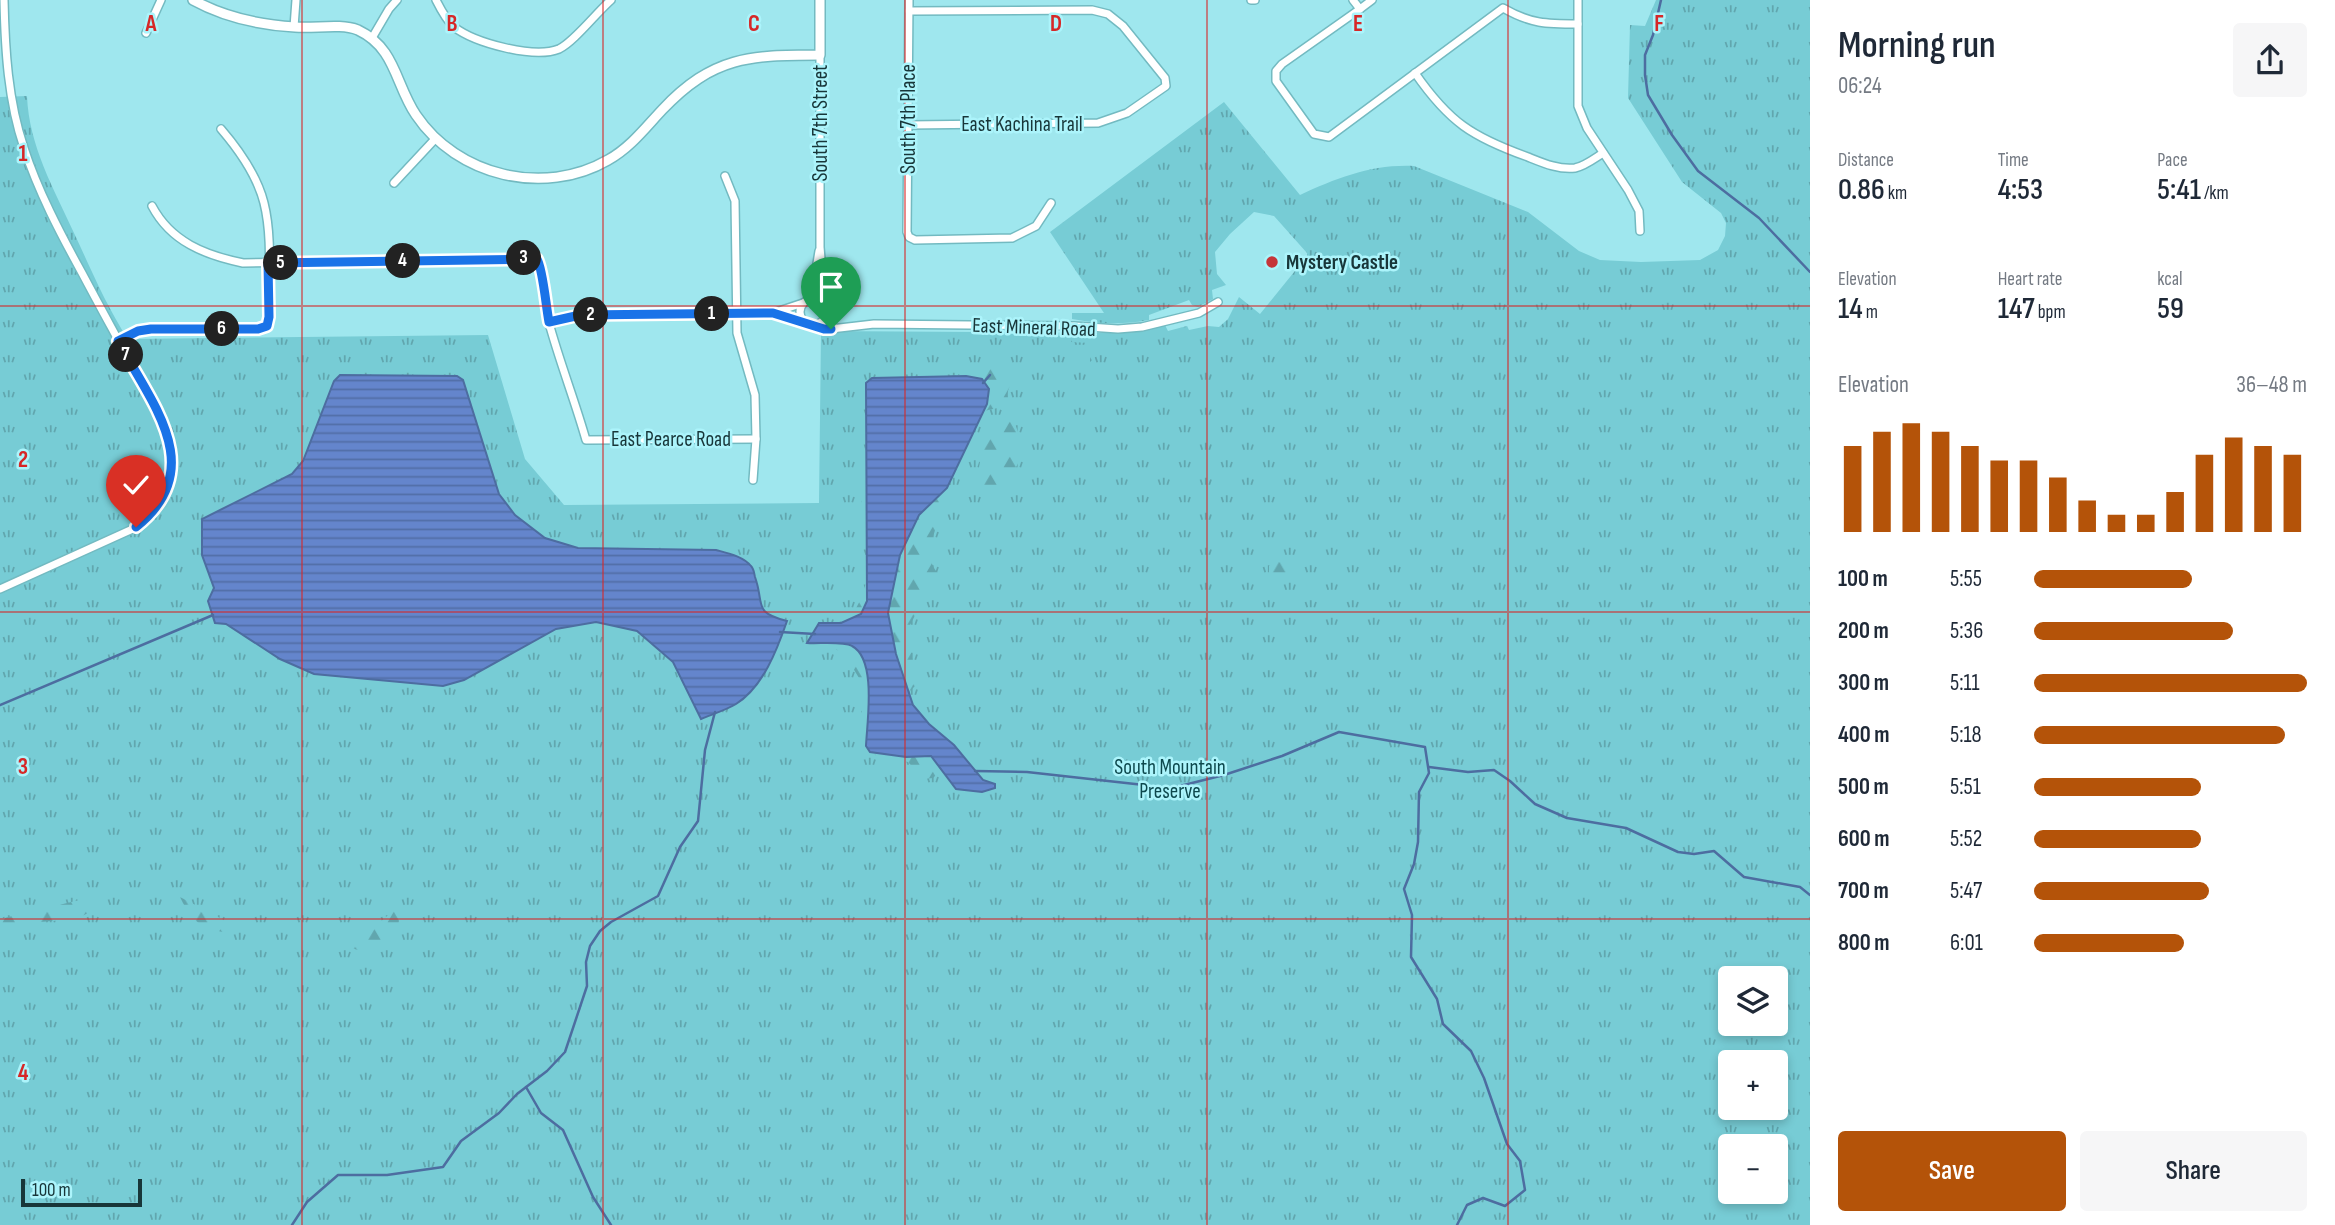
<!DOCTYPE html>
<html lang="en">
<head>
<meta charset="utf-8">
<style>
	body { margin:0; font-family:"Sofia Sans Condensed",sans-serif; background:#f6f6f7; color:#1f2937; height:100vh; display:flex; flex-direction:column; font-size:26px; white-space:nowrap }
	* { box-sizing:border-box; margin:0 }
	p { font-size:23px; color:#747a83 }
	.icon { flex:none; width:38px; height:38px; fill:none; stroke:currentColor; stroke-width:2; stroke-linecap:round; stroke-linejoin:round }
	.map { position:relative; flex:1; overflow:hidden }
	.drawer { display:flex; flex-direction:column; background:#fff; width:525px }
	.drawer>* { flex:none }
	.buttons { position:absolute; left:1718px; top:966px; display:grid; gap:14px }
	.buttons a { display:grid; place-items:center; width:70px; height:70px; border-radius:7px; background:#fff; box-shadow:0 4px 10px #0003; font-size:35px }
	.scale { position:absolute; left:21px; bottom:18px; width:121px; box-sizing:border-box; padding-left:7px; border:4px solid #183639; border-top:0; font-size:19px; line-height:24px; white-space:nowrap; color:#183639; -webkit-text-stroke:5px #acf4fb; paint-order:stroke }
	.pin { position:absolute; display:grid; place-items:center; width:60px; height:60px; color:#fff; margin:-72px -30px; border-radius:50% 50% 50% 0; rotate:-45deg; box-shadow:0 0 7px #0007 }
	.pin .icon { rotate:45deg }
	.km { position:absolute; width:35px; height:35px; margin:-18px; border-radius:50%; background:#222; color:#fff; font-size:19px; line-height:35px; text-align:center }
	.round { display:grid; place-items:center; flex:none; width:74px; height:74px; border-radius:7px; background:#f6f6f7 }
	.overview { display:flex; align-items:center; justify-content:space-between; height:119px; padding:0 28px }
	h1 { font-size:38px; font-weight:600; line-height:52px }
	.stats { display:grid; grid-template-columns:repeat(3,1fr); gap:10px; height:119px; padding:7px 28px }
	.stats div { display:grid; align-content:center }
	.stats b { font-size:30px; font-weight:600 }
	.stats small { font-size:19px; font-weight:400 }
	.stats p { font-size:19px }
	.chart { height:196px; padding:14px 28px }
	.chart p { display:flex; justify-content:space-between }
	.chart svg { width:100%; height:126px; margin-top:7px; stroke:#b45309; stroke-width:6 }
	.cta { display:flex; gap:14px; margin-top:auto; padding:14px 28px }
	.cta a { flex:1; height:80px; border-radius:7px; background:#b45309; color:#fff; font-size:28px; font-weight:600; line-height:80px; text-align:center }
	.cta a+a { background:#f6f6f7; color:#1f2937 }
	ul { padding:0 28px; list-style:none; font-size:23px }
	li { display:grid; grid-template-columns:112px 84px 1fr; align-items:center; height:52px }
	li i { height:18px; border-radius:9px; background:#b45309 }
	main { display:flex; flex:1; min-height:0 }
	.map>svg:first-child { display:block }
	.grass { fill:url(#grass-tufts); fill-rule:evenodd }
	.forest { fill:url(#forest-firs) }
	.water { fill:url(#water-rules); stroke:#4d6da0; stroke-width:2 }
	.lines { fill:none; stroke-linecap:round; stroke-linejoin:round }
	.stream { stroke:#4d6da0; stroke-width:2.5 }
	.minor-casing { stroke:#73bac1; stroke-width:10 }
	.tertiary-casing { stroke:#73bac1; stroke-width:12 }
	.minor { stroke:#fff; stroke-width:7 }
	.tertiary { stroke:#fff; stroke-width:9 }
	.route-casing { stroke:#fff; stroke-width:14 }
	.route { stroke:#1a73e8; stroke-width:9 }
	.grid { fill:none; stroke:#d62828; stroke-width:2; stroke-opacity:0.55 }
	.poi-dot { fill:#c53539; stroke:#acf4fb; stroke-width:2.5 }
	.labels { text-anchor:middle; stroke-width:5; stroke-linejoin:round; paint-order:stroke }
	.street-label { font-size:21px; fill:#183639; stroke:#acf4fb }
	.poi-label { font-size:21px; font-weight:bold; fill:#183639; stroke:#acf4fb; text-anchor:start }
	.park-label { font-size:21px; fill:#0d484d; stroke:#acf4fb }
	.grid-label { font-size:23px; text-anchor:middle; font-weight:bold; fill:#d62828; stroke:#acf4fb; stroke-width:5; stroke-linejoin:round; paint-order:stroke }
</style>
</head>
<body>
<main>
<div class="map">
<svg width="1810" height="1225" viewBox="0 0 1810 1225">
	<defs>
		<pattern id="grass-tufts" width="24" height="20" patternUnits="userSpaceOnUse" patternTransform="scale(1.75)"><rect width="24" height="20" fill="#77ccd5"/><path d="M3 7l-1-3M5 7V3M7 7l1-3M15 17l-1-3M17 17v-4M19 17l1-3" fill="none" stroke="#61a6ae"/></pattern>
		<pattern id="forest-firs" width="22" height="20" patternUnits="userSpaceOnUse" patternTransform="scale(1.75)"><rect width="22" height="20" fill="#77ccd5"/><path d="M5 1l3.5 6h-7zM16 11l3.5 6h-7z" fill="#61a6ae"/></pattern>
		<pattern id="water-rules" width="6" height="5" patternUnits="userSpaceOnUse" patternTransform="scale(1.75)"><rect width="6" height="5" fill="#6485cc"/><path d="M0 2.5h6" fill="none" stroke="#516ea7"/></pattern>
	</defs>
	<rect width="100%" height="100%" fill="#9fe7ee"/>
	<path class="grass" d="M 1656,0 L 1810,0 L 1810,1225 L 0,1225 L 0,97 L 27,96 C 29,146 54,189 74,233 C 91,269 106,306 128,339 L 488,335 L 525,459 L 564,505 L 819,503 L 821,331 L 1108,333 L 1143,331 L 1165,325 L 1168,331 L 1187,326 L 1189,330 L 1208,326 L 1219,327 L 1228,319 L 1239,297 L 1260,314 L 1307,256 L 1307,253 L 1274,216 L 1254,212 L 1230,234 L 1215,252 L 1217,274 L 1226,285 L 1212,290 L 1213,299 L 1198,307 L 1192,305 L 1189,300 L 1149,315 L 1149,320 C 1122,325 1099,324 1072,319 L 1072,313 L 1104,313 L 1050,232 L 1224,102 L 1300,195 C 1337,178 1372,164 1414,166 L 1528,212 L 1579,251 L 1600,260 L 1641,262 L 1700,260 L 1718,250 L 1725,236 L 1726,223 L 1721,213 L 1682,182 L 1628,98 L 1630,25 L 1645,26 ZM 1731,978 L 1776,978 L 1776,1024 L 1731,1024 ZM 1731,1062 L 1776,1062 L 1776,1108 L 1731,1108 ZM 1731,1146 L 1776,1146 L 1776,1192 L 1731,1192 Z"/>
	<g class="forest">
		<path d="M 1071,330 L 1083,331 L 1099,336 L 1097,341 L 1097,355 L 1090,362 L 1090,343 L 1071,342 Z"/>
		<path d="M 1004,364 L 1012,368 L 1015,376 C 1013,381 1009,386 1008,391 C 1005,421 1037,444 1011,474 C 1005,481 1000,487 991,492 L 982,489 C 971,466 991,431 1003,411 L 998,408 L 988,410 L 968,421 L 877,569 L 862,652 L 866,665 L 873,735 L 943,757 L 941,770 L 933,778 L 924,779 L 908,762 L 870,754 L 864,748 L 861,735 L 861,687 L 859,678 L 845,655 L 827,644 L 810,642 L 854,612 L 863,595 L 868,573 L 861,495 L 866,443 L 866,390 L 871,383 L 879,381 L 972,374 Z"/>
		<path d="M 946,471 C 948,480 949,489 947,498 C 941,522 917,555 940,575 L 933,594 L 922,602 L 909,627 L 909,645 L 918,683 L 910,691 L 910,696 L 930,727 L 913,712 L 888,639 L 888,600 L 899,548 L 914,520 Z"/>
		<path d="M 1286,561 L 1299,562 L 1289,577 L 1266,596 L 1269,590 L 1269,566 L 1272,563 Z"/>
		<path d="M 180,897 L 237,927 L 237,934 C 206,930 194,927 180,897 Z"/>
		<path d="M 84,899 L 88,913 L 76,919 L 16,924 L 0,929 L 0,919 Z"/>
		<path d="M 402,903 C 401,925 390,954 363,951 C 355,950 347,946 340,944 L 379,923 Z"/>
	</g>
	<g class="water">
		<path d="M 340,375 L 457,376 L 463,380 L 499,494 L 515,515 L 545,538 L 578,548 L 716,550 C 727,553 743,556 751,566 C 754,569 754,573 755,577 C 765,605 752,612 787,621 C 777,650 763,687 736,704 C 726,710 713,714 701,719 L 673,662 L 637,631 L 596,622 L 556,629 L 464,680 L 443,686 L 314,674 L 280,659 L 226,624 L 215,623 L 208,601 L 214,588 L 202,555 L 202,519 L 292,474 L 303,461 L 334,381 Z"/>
		<path d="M 966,376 L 982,379 L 989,389 L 987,404 L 947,488 L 919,515 L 900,555 L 888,613 L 896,654 L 913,705 L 929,724 L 954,745 L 983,780 L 995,784 L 995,788 L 982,792 L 956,789 L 931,756 L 906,757 L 870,752 L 866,746 C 867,722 877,659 852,646 C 843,641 818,644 807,643 L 819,623 L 841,623 L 861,614 L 867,601 L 866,383 L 872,378 Z"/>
	</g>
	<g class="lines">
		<g class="stream">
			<path d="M 1661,0 L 1653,35 L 1645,55 L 1645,75 L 1648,95 L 1672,135 L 1698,171 L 1759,218 L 1810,272"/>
			<path d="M 983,383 L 990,375"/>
			<path d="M 780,632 L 815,634"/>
			<path d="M 0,705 L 213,615"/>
			<path d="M 1429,767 L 1468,772 L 1494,770 L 1510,781 L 1535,804 L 1567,818 L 1626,828 L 1678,852 L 1694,854 L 1714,851 L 1744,877 L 1800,887 L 1810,895"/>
			<path d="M 975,771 L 1027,772 L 1144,785 L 1164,790 L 1224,775 L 1282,756 L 1339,732 L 1425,747 L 1429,773 L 1419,792 L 1418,842 L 1414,864 L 1404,889 L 1412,915 L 1411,957 L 1437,999 L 1443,1024 L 1471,1051 L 1484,1078 L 1507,1144 L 1520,1161 L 1525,1190 L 1505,1206 L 1483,1198 L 1467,1205 L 1457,1225"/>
			<path d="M 526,1087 L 541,1113 L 563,1130 L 593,1197 L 611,1225"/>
			<path d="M 292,1225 L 307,1202 L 338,1175 L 387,1175 L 443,1167 L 461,1141 L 499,1113 L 517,1094 L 547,1071 L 565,1052 L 587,986 L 586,962 L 590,946 L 600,931 L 611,922 L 658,896 L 680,847 L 698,821 L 705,750 L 715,712"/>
		</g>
		<g class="minor-casing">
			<g id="minor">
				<path d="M 436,0 C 440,8 447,21 454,27 C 475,43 534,59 559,49 C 574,42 597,12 611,0"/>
				<path d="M 909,0 L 907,232 L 909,237 L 915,240 L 1012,238 L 1036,226 L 1051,203"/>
				<path d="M 1251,0 L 1255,0"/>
				<path d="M 1353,0 L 1360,9 L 1282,64 L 1276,71 L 1276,81 L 1314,134 L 1329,137 L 1503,8 C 1531,24 1546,24 1578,24 L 1578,106 L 1587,128 L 1628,190 L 1639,211 L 1640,231"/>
				<path d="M 1360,9 L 1372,0"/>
				<path d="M 1578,24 L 1578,0"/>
				<path d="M 294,27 L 296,0"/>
				<path d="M 146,33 L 161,0"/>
				<path d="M 372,38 L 389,9 L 397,0"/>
				<path d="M 820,55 L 820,247 L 825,307"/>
				<path d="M 1415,73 C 1449,122 1472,137 1528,157 C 1543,163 1559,170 1575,168 C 1585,166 1595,158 1603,153"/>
				<path d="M 908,125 L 1098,123 L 1127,113 L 1166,86 L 1165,78 L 1123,26 L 1108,14 L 1092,10 L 909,11"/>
				<path d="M 725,176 L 735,201 L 737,333 L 755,395 L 756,439 L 753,480"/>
				<path d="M 394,183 L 436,138"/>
				<path d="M 152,206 C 171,242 205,255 243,263 L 537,259 C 545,272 544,305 549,323 C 560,363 575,401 586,440 L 756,439"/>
				<circle cx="813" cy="312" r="13"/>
				<path d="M 807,301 L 814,282 L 819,251"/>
				<path d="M 773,313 L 803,303"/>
				<path d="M 549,322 L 580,315 L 773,313 L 805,323"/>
				<path d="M 813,326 L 831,329 L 874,324 L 1074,326 L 1118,329 L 1142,327 L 1199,313 L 1218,302"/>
				<path d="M 118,341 L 138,331 L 151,329 L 258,329 L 267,325 L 269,317 C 268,281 273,239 264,203 C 257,175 239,150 221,129"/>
				<path d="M 0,589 L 137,527 C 179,493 178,467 160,419 C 135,370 108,322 82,273 C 60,233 38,191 24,148 C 8,101 5,49 4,0"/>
			</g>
		</g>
		<g class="tertiary-casing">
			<path id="tertiary" d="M 193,0 C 224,17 261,25 295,27 C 314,29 340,23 358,30 C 396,48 395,84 416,115 C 457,176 544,197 608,160 C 630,148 646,127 662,110 C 713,56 750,55 820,55 L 820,0"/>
		</g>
		<use href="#minor" class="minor"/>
		<use href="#tertiary" class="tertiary"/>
	</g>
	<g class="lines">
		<g class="route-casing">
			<path id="route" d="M 136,527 C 209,469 152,404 118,341 L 138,331 L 151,329 L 258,329 L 267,326 L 269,317 L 268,263 L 537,259 C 543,269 546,307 549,322 L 580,315 L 773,313 L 824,329 L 831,329"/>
		</g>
		<use href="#route" class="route"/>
	</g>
	<path class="grid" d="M 302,0 L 302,1225M 603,0 L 603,1225M 905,0 L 905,1225M 1207,0 L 1207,1225M 1508,0 L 1508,1225M 0,306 L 1810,306M 0,612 L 1810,612M 0,919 L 1810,919"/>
	<circle class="poi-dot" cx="1272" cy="262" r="7"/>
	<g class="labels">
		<g class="street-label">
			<text transform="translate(908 119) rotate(-90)" y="7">South 7th Place</text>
			<text transform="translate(820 123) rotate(-90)" y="7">South 7th Street</text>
			<text x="1022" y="131">East Kachina Trail</text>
			<text transform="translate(1034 327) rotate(2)" y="7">East Mineral Road</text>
			<text x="671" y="446">East Pearce Road</text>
		</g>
		<g class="poi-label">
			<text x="1286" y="269">Mystery Castle</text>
		</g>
		<g class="park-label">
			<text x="1170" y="774">South Mountain<tspan x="1170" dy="24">Preserve</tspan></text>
		</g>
	</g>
	<g class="grid-label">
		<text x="151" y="31">A</text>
		<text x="452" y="31">B</text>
		<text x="754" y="31">C</text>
		<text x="1056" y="31">D</text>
		<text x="1358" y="31">E</text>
		<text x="1659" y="31">F</text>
		<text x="23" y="161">1</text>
		<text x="23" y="467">2</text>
		<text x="23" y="774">3</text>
		<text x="23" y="1080">4</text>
	</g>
</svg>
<div class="buttons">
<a><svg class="icon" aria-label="layers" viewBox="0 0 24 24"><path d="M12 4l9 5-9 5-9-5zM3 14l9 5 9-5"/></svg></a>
<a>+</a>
<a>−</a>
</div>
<div class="scale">100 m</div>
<div class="pin" style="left:831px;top:329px;background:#1e9e55"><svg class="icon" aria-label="arrive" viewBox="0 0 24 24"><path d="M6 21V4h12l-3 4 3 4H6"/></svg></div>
<div class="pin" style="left:136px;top:527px;background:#d93025"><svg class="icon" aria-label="check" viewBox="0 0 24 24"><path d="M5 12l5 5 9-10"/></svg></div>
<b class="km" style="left:712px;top:314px">1</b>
<b class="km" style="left:591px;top:315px">2</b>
<b class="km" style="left:524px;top:258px">3</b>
<b class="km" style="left:403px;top:261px">4</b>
<b class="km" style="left:281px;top:263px">5</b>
<b class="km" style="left:222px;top:329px">6</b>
<b class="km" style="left:126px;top:355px">7</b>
</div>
<section class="drawer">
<div class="overview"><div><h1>Morning run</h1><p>06:24</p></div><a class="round"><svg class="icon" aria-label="share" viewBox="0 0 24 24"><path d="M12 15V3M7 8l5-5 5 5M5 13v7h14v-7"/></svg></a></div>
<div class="stats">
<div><p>Distance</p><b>0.86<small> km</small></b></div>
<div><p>Time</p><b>4:53</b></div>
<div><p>Pace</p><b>5:41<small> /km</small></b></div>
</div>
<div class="stats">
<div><p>Elevation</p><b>14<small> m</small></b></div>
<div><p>Heart rate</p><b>147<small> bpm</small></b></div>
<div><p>kcal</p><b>59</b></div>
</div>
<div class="chart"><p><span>Elevation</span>36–48 m</p>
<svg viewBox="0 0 160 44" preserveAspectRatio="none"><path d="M5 44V14M15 44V9M25 44V6M35 44V9M45 44V14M55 44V19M65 44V19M75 44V25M85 44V33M95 44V38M105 44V38M115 44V30M125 44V17M135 44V11M145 44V14M155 44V17"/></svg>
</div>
<ul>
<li><b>100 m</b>5:55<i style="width:58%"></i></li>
<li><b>200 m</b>5:36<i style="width:73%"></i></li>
<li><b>300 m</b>5:11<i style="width:100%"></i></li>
<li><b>400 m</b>5:18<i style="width:92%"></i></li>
<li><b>500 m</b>5:51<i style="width:61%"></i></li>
<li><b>600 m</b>5:52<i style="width:61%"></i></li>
<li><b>700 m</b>5:47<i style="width:64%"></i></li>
<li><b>800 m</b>6:01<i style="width:55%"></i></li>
</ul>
<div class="cta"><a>Save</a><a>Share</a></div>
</section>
</main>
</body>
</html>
